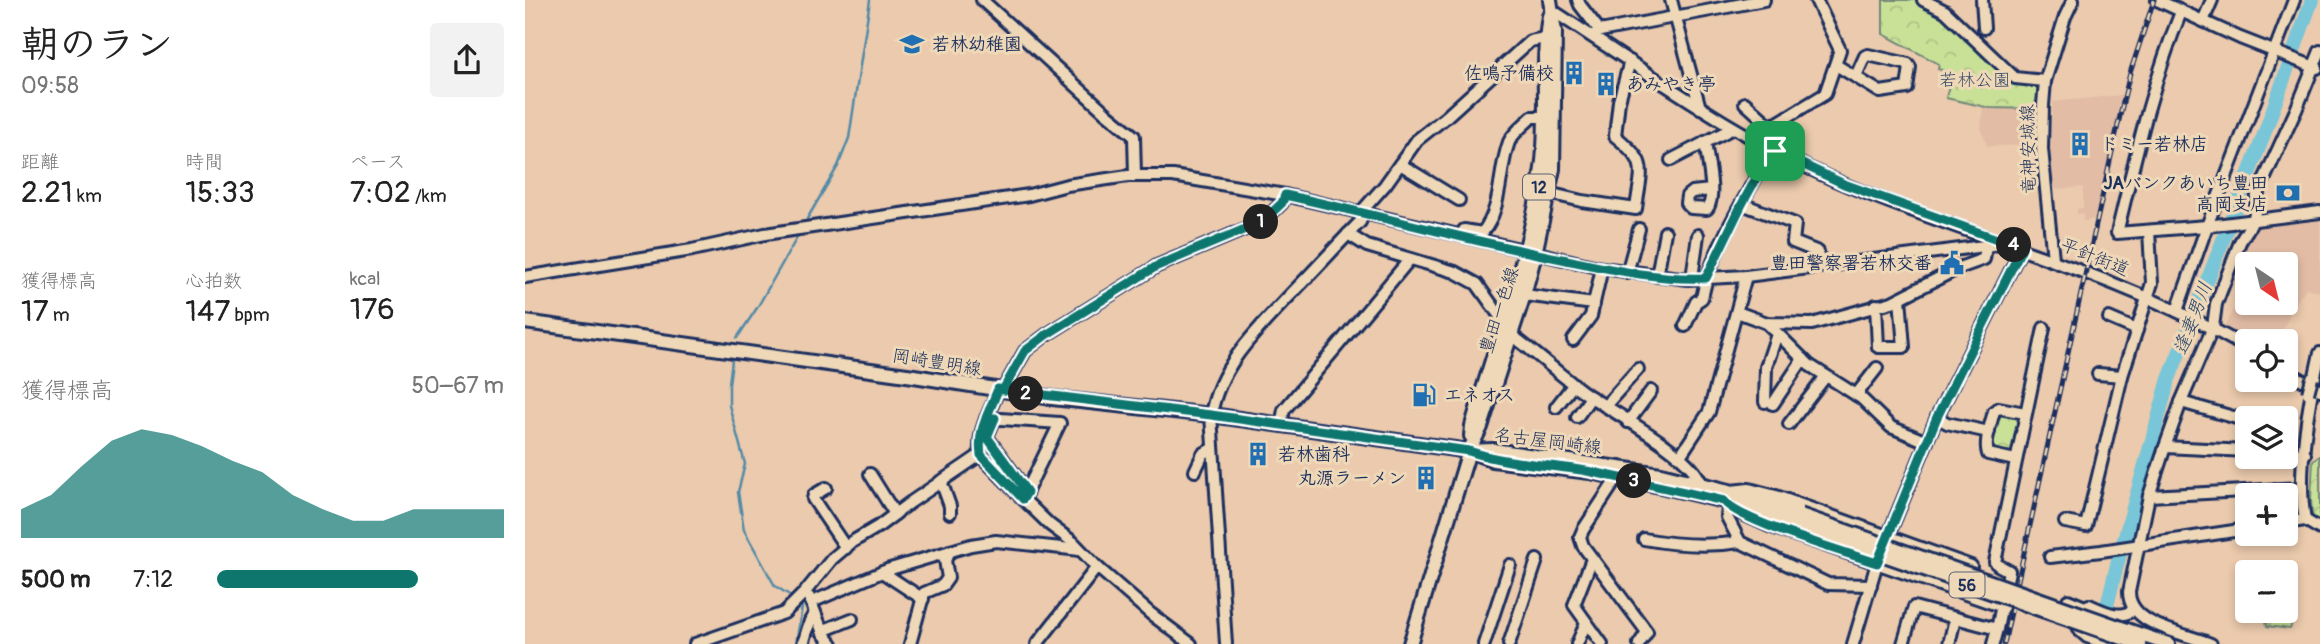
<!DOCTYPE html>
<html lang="ja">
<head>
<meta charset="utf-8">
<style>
	body { margin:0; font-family:Pangolin,"Klee One",sans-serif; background:#f2f2f2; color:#222; height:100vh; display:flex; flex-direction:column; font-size:26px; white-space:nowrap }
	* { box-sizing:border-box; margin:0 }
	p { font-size:23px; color:#767676 }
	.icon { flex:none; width:38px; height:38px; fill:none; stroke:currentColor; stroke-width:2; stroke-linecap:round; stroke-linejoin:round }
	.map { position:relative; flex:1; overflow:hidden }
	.panel { display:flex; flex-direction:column; background:#fff; width:525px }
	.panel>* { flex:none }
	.needle { width:46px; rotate:145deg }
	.fabs { position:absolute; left:1710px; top:252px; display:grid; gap:14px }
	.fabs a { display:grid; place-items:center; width:63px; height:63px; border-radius:7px; background:#fff; box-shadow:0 4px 10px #0003; font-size:35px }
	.pin { position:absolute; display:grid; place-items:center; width:60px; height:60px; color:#fff; margin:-30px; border-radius:14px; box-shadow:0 4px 10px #0006 }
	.km { position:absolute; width:35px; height:35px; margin:-18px; border-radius:50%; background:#222; color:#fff; font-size:19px; line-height:35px; text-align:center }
	.round { display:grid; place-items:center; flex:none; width:74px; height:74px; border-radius:7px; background:#f2f2f2 }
	.headline { display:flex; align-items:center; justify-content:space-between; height:119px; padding:0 21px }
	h1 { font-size:38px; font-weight:600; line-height:52px }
	.figures { display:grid; grid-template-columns:repeat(3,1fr); gap:10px; height:119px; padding:7px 21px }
	.figures div { display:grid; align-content:center }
	.figures b { font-size:30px; font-weight:600 }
	.figures small { font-size:19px; font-weight:400 }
	.figures p { font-size:19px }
	.chart { height:196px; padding:14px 21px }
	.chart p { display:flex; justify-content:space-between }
	.chart svg { width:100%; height:126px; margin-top:7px; fill:#0f766e; opacity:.7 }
	ul { padding:0 21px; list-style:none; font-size:23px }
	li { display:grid; grid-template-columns:112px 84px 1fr; align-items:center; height:52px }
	li i { height:18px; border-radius:9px; background:#0f766e }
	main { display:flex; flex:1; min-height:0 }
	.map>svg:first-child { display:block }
	.built { fill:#e2bca5; fill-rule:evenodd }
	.forest { fill:url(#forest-crowns); stroke:#72887a; stroke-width:2 }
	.cemetery { fill:url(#cemetery-stones); stroke:#72887a; stroke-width:2 }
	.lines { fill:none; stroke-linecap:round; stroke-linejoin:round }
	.stream { stroke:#538aa7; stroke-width:2.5 }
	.river { stroke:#79c6d8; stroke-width:14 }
	.minor-casing { stroke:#1b2f5e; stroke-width:16 }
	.major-casing { stroke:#1b2f5e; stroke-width:18 }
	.minor { stroke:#efd8b7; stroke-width:10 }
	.major { stroke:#efd8b7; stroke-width:12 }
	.rail-casing { stroke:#1b2f5e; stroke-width:5 }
	.rail { stroke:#efd8b7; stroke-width:2.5; stroke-dasharray:8; stroke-linecap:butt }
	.minor-bridge-casing { stroke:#1b2f5e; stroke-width:16; stroke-linecap:butt }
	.major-bridge-casing { stroke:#1b2f5e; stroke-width:18; stroke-linecap:butt }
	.minor-bridge { stroke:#efd8b7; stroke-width:10 }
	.major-bridge { stroke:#efd8b7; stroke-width:12 }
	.route-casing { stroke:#fff; stroke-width:14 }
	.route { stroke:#0f766e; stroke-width:9 }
	.labels { text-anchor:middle; stroke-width:6; stroke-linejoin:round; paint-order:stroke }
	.shield { fill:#efd8b7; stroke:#5b6279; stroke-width:2 }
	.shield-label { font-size:16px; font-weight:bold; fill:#1b2f5e }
	.poi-label { font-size:18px; font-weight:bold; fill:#1b2f5e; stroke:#efd8b7; text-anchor:start }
	.park-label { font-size:18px; fill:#354a67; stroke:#efd8b7 }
	.street-label { font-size:18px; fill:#1b2f5e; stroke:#efd8b7 }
	.water-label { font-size:19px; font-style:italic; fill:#294670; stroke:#efd8b7 }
</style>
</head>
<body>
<main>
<section class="panel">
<div class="headline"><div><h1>朝のラン</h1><p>09:58</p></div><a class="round"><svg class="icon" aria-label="share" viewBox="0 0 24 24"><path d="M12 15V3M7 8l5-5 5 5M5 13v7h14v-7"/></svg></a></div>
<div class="figures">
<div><p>距離</p><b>2.21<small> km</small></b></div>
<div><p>時間</p><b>15:33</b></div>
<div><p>ペース</p><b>7:02<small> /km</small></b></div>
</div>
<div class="figures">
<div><p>獲得標高</p><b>17<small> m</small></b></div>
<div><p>心拍数</p><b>147<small> bpm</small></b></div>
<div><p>kcal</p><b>176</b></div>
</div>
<div class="chart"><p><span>獲得標高</span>50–67 m</p>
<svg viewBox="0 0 160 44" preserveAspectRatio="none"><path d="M0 44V34L10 29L20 19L30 10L40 6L50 8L60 12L70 17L80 21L90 29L100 34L110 38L120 38L130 34L140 34L150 34L160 34V44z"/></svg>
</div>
<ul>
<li><b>500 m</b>7:12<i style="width:70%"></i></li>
</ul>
</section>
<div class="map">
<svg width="1795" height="644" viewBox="0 0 1795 644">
	<defs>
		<pattern id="forest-crowns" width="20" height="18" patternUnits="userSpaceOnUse" patternTransform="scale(1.75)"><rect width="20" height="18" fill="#c9e197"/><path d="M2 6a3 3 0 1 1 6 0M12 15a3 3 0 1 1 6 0" fill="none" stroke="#acc185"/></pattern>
		<pattern id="cemetery-stones" width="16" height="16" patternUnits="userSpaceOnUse" patternTransform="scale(1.75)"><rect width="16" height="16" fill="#c9e197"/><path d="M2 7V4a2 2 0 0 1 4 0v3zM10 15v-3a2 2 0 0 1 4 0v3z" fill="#acc185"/></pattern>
	</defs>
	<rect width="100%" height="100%" fill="#ebcaad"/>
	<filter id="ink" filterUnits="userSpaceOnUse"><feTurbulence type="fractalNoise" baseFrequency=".0143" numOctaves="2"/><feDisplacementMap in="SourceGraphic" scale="14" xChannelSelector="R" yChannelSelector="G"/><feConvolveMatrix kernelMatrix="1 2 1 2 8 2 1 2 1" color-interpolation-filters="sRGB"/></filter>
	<g filter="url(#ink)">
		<g class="built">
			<path d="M 1596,95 L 1571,219 L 1558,221 L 1558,213 L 1552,214 L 1552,209 L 1558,208 L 1558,187 L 1529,189 L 1525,145 L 1528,102 Z"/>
			<path d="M 1458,107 L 1516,109 L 1515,145 L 1462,146 L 1456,128 Z"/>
			<path d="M 1795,216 L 1795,292 L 1781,288 L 1766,311 L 1753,341 L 1725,341 L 1700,326 L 1718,290 L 1703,282 L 1720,242 L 1731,227 ZM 1722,264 L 1760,264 L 1760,303 L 1722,303 Z"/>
		</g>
		<g class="forest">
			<path d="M 1358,0 L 1390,0 L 1423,18 L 1484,78 L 1514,86 L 1516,109 L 1465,108 L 1421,98 L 1427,73 L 1413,69 L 1414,64 L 1358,34 Z"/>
			<path d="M 1477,413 L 1495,419 L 1487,454 L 1468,452 L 1466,448 L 1473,416 Z"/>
			<path d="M 1795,456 L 1795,524 L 1787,515 L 1786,499 L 1788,460 Z"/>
		</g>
		<path class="cemetery" d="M 1739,611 L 1755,611 L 1769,616 L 1765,629 L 1742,626 Z"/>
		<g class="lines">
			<g class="stream">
				<path d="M 282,219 L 313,166 L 324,138 L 345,0"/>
				<path d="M 212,338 L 232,308 L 274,234"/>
				<path d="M 207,360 L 204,384 L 204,405 L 220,464 L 213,492 L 219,530 L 250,586 L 266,596"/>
				<path d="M 271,644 L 277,607"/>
			</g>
			<path class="river" d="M 1577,626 L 1592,565 L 1644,379 L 1737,140 L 1787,0"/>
			<g class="minor-casing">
				<g id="minor">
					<path d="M 457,0 L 581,113 L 609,136 L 610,175"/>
					<path d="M 1053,0 L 1055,5 L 1075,31"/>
					<path d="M 1146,0 L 1175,108"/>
					<path d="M 1398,0 L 1420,11 L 1490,78 L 1520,81"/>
					<path d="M 1457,0 L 1459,28"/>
					<path d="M 1632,0 L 1715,38 L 1792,68"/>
					<path d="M 1025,9 C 1121,71 1214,140 1321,185 C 1455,241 1595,273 1722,348"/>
					<path d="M 1656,12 C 1627,83 1610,159 1592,233 L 1682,226 L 1795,212"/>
					<path d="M 1678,21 L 1687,0"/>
					<path d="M 1067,36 L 1075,31 L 1239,0"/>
					<path d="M 1311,65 L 1355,92 L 1382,88 L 1385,67 L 1383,64 L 1343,55 L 1340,56 L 1331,76"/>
					<path d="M 1220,103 L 1241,122 L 1249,125"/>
					<path d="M 1180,142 C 1182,158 1192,197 1182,209 L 1166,208 L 1161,203 L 1162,196 L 1167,192 L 1186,190"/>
					<path d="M 1250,151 L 1247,127 L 1249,125 L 1300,94 L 1315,50 L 1291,0"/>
					<path d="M 1146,160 L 1208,128"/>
					<path d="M 875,164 L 934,200"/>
					<path d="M 1023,193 L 1057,201 L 1111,209 C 1116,168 1125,164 1090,136 L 1094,101 L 1105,61"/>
					<path d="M 1217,204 L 1270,224 L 1268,242 L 1293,252 L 1294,266"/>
					<path d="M 836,212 L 860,185 L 892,140 L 921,117 L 1005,41 L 1020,38"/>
					<path d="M 939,230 L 957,233 C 978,208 973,171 984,142 C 988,133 1000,124 1007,117 L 1020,117"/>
					<path d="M 823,234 L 842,246 L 930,272 L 952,284 L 979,322"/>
					<path d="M 1528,259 L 1517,149 L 1518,105 L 1520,81 L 1540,17 L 1548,0"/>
					<path d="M 1102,273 L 1114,229"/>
					<path d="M 1132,276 L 1140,232"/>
					<path d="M 0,277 L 167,250 L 240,234 L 504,195 L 542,185 L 603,176 L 648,176 L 760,195 L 1077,268 L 1163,279 L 1221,276 L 1483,243"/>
					<path d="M 1167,278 L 1173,235"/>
					<path d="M 999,295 L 1069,304"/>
					<path d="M 1351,305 L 1353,347 L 1379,347 L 1375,298"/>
					<path d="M 1652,311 L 1682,226 L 1769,0"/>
					<path d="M 1212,312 L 1242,323 L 1287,324 L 1367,302 L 1434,268 L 1459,259 L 1461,246"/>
					<path d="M 1584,318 L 1612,330"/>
					<path d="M 1242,323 L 1284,365 L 1336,398 L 1366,427 L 1402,442"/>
					<path d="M 1160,326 L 1171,302 L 1177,298 C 1186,251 1223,192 1247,150"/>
					<path d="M 985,334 C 1010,352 1033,373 1057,391 C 1085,411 1167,454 1176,483"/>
					<path d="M 1048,340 L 1066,316 L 1077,268"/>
					<path d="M 1760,370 L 1795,390"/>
					<path d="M 1573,374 L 1597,376"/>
					<path d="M 473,389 C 465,415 453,426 455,455 L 496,497 L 525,525 L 548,542 L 572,567 L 626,614 L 666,644"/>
					<path d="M 478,390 L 500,351 L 521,335 L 632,266 L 737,222 L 757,203 L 760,195"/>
					<path d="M 1331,395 L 1352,368"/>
					<path d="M 1240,402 L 1241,367 L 1252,334"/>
					<path d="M 1656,402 L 1722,421"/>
					<path d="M 1248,404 L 1278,359"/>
					<path d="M 1080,406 L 1113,369"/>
					<path d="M 1031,407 L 1049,384"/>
					<path d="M 1052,417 L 1066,397"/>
					<path d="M 1412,417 L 1422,423 L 1464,432"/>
					<path d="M 461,418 L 535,423 L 498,499"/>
					<path d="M 470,418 L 462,437 L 502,492"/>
					<path d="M 1103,422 L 1126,391"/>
					<path d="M 1264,424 L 1301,376"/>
					<path d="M 756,425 L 759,410 L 885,259"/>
					<path d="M 1640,447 L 1722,451"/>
					<path d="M 1760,453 L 1780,454"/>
					<path d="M 1155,456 L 1184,412 L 1221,276"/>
					<path d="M 1490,460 L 1463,454 C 1459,441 1466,424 1469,411 L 1474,408 L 1500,413"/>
					<path d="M 670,471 L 678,454 L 688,448"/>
					<path d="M 345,474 L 370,514"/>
					<path d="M 1092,478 L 1058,530 L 1055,537 L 1058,546 L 1122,632 L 1114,644"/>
					<path d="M 416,481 L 425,506 L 425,513"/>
					<path d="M 301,488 L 289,495 L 288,499 L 321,548"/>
					<path d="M 1206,491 L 1224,489 L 1251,496 L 1446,566"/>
					<path d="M 1624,496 L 1777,488"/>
					<path d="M 1201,503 L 1213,512 L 1244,526 L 1478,607"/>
					<path d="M 1203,507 L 1202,517 L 1215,542 L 1303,584 L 1346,585"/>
					<path d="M 1780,520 C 1771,473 1784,400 1795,353"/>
					<path d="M 1540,522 L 1561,526 L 1597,376 L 1627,283 L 1624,231"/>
					<path d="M 1760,523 L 1780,520 L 1795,529"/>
					<path d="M 1119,539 C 1151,545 1183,547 1215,542"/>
					<path d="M 1525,557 L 1576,551 L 1722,529"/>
					<path d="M 1067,559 L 1049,605 L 1077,644"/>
					<path d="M 357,572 L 398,599"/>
					<path d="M 284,597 L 298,633 L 307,644"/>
					<path d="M 1543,600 L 1560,607"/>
					<path d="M 287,602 L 362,570 L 446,545 L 471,541 L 555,550"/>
					<path d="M 1472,629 L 1484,571 L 1473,565 L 1470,562 L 1519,328"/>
					<path d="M 297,631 L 327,619"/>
					<path d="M 170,644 L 259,613 L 280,592 L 307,559 L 327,542 L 354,526 L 386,502 L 455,455"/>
					<path d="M 278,644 L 285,621 L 290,613"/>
					<path d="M 385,644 L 399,593 L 418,585 L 423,578 L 420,560 L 425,551"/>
					<path d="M 512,644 L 572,567"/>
					<path d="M 701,644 L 686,415 C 694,365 735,327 768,292 C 791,269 812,245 835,222 L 839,213"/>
					<path d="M 959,644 L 985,565"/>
					<path d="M 984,644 L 1012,560"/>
					<path d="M 1052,644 L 1061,623"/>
					<path d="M 1328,644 L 1352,563 L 1412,417 L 1497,248"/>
					<path d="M 1378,644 L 1389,607 L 1472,629 L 1468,644"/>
					<path d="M 1424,644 L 1430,619"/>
					<path d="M 1583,644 L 1562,637 L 1555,631 L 1553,626 L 1558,609 L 1564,605 C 1579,611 1595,621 1609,609"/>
					<path d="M 1686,644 C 1660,633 1604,626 1604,592 L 1624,496 L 1640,447 L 1656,402 L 1688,327 L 1691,304 L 1715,242 L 1729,219 L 1732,195 L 1771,110 L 1795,51"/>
				</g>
			</g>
			<g class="major-casing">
				<g id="major">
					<path d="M 0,322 L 389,376 L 527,398 L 686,415 L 944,451 L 968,450 L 1136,474 L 1204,491 L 1275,515"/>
					<path d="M 946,436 L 947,426 C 972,338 1007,252 1018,161 C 1023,113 1016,64 1024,16"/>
					<path d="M 950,453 L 968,460 L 1065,472 L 1140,487 L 1199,501 L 1270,524"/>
					<path d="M 1619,636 L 1643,644"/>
					<path d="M 885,644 L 944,451 L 956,427 L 999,295 L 1010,254 L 1028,169 L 1030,32 L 1025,0"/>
				</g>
			</g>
			<use href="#minor" class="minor"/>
			<use href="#major" class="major"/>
			<g class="rail-casing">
				<path id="rail" d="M 1479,644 L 1598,102 L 1605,73 L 1629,0"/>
			</g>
			<use href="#rail" class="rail"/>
			<g class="minor-bridge-casing">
				<path id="minor-bridge" d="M 1783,393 L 1787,378"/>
			</g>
			<g class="major-bridge-casing">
				<g id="major-bridge">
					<path d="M 1275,515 L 1619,636"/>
					<path d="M 1270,524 L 1615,644"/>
				</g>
			</g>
			<use href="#minor-bridge" class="minor-bridge"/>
			<use href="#major-bridge" class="major-bridge"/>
		</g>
	</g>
	<g class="lines" filter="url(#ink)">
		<g class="route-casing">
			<path id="route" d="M 1250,151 L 1247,150 L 1217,204 L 1181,278 C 1131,280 1085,269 1037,259 C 944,241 852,215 760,195 L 757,203 L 737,222 L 632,266 L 521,335 L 500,351 L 478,390 L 473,389 L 461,418 L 470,418 L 462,437 L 502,492 L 498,499 L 456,455 C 452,427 465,414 473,389 L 478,390 L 686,415 L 944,451 C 984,465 1025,464 1067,472 C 1111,481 1155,491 1199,501 C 1213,521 1323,553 1352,563 L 1412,417 L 1497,248 L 1319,184 L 1250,151"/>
		</g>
		<use href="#route" class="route"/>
	</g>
	<defs>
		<g id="school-bare" transform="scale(1.89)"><path d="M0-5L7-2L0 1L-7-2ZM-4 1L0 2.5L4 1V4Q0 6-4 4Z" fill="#1f6fb2" stroke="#efd8b7" stroke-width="2.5" paint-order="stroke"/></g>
		<g id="building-bare" transform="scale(1.89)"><path d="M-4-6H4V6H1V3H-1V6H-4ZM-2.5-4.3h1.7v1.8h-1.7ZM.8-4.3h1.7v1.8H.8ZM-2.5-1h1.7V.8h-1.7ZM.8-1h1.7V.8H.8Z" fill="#1f6fb2" stroke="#efd8b7" stroke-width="2.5" paint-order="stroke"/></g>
		<g id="bank-bare" transform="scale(1.89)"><path d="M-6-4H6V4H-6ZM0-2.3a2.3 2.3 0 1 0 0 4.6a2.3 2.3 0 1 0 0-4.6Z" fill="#1f6fb2" stroke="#efd8b7" stroke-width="2.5" paint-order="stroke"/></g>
		<g id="civic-bare" transform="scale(1.89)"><path d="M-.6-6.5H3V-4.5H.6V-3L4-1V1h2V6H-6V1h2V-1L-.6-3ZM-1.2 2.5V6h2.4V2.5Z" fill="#1f6fb2" stroke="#efd8b7" stroke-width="2.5" paint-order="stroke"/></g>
		<g id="fuel-bare" transform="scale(1.89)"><path d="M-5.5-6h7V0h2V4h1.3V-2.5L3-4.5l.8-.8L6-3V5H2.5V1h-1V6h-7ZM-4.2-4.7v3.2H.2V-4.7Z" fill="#1f6fb2" stroke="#efd8b7" stroke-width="2.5" paint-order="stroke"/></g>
	</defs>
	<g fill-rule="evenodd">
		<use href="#school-bare" x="387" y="44"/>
		<use href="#building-bare" x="1049" y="73"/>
		<use href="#building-bare" x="1081" y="84"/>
		<use href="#building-bare" x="1555" y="144"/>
		<use href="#bank-bare" x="1763" y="193"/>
		<use href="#civic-bare" x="1427" y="263"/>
		<use href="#fuel-bare" x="899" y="395"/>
		<use href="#building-bare" x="733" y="454"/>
		<use href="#building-bare" x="901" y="478"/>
	</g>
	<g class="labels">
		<g class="shield">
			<rect x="998" y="174.5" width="32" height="25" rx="5"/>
			<rect x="1424.5" y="572.5" width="35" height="25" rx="5"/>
		</g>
		<g class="shield-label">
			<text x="1014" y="193">12</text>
			<text x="1442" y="591">56</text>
		</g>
		<g class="poi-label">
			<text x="407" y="50">若林幼稚園</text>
			<text x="1029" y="79" text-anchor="end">佐鳴予備校</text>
			<text x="1101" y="90">あみやき亭</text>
			<text x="1575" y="150">ドミー若林店</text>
			<text x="1743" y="189" text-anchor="end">JAバンクあいち豊田<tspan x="1743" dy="21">高岡支店</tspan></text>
			<text x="1407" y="269" text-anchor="end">豊田警察署若林交番</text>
			<text x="919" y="401">エネオス</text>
			<text x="753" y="460">若林歯科</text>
			<text x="881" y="484" text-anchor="end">丸源ラーメン</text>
		</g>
		<g class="park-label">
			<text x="1450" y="86">若林公園</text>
		</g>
		<g class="street-label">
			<text transform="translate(1503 149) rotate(-91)" y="6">竜神安城線</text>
			<text transform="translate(1570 257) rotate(22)" y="6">平針街道</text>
			<text transform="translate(974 310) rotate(-72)" y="6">豊田一色線</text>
			<text transform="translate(412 362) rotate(9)" y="6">岡崎豊明線</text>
			<text transform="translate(1023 441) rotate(7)" y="6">名古屋岡崎線</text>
		</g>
		<g class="water-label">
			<text transform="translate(1667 318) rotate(-69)" y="7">逢妻男川</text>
		</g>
	</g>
</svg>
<div class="fabs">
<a><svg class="needle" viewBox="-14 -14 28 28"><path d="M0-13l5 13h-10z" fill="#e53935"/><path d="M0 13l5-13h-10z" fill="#767676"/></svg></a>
<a><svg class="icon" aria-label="locate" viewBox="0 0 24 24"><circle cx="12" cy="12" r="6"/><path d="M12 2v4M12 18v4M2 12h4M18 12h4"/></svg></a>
<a><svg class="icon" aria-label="layers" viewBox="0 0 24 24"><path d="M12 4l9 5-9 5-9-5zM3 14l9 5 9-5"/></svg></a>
<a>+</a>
<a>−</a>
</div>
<div class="pin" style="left:1250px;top:151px;background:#1e9e55"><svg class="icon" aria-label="arrive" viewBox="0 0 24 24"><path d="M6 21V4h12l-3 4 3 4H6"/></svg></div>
<b class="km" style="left:736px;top:222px">1</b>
<b class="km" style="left:501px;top:394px">2</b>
<b class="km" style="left:1109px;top:481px">3</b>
<b class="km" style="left:1489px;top:245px">4</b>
</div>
</main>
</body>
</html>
